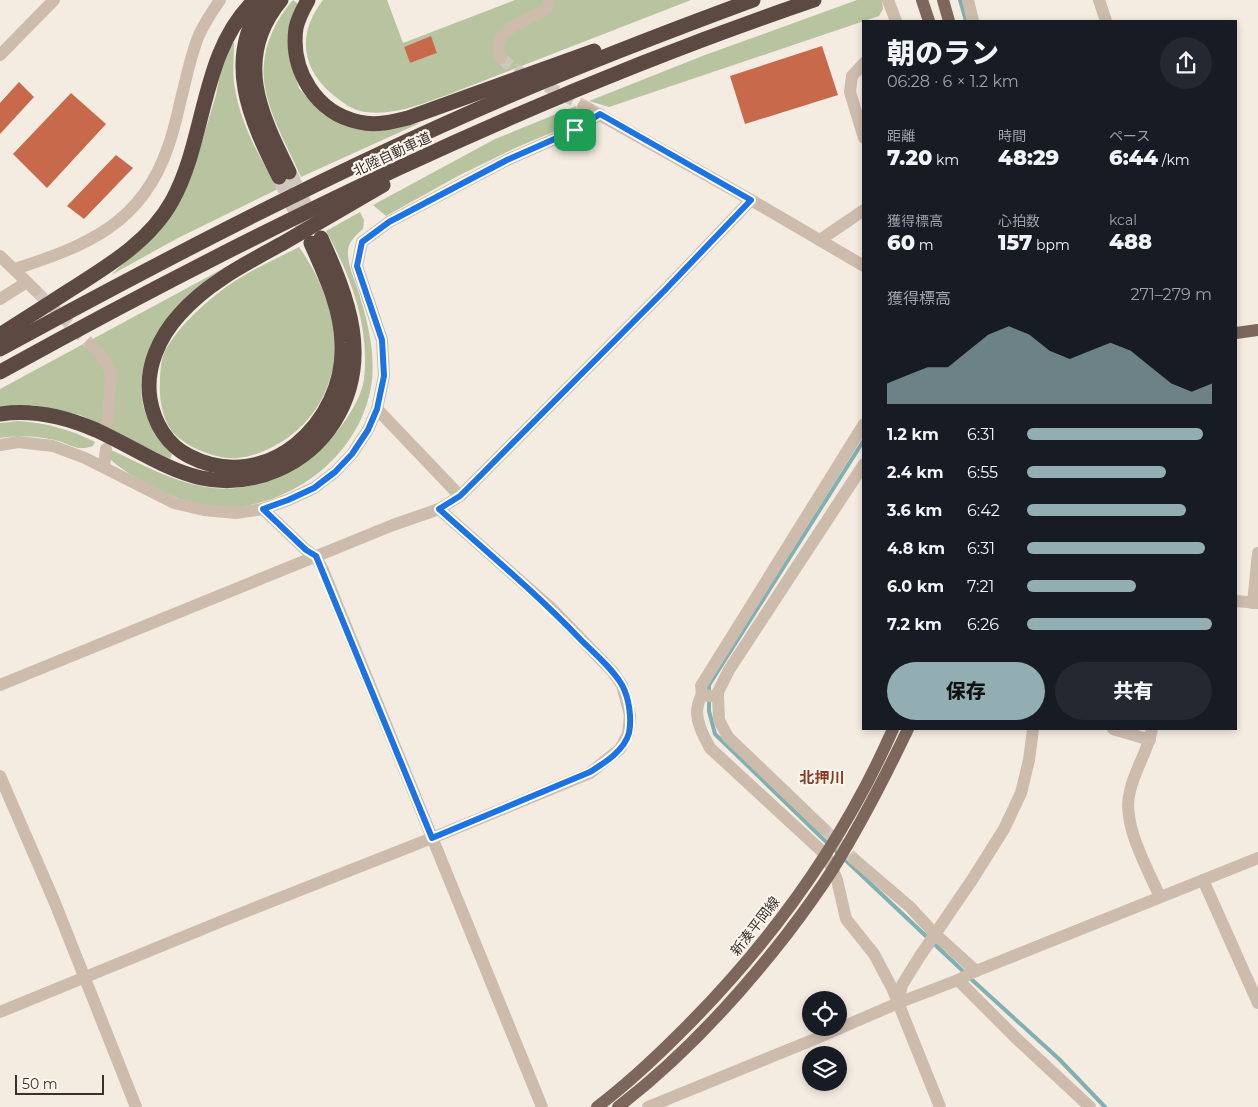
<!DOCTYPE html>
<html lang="ja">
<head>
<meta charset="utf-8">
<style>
	body { margin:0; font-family:Montserrat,"Noto Sans JP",sans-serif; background:#242831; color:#f1f3f6; height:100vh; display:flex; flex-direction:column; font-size:19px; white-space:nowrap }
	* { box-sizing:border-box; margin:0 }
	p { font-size:16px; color:#9ea1a6 }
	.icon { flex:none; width:28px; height:28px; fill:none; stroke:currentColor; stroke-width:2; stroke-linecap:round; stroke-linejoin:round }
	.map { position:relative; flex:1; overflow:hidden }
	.drawer { position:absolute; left:862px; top:20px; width:375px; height:710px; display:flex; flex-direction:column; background:#171b24; border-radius:0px; box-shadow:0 2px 8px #0003 }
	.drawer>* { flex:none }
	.buttons { position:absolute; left:802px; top:991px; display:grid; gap:10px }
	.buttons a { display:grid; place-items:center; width:45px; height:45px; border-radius:50%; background:#171b24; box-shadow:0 2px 8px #0003; font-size:25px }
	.scale { position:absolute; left:15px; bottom:12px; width:89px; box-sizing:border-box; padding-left:5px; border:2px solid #3b302b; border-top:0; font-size:14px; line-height:18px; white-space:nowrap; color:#3b302b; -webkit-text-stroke:4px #fbf5ee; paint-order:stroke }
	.pin { position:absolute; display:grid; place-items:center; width:42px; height:42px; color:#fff; margin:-21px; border-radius:10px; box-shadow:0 2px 8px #0006 }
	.round { display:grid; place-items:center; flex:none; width:52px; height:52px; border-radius:26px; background:#242831 }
	.summary { display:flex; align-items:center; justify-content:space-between; height:85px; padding:0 25px }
	h1 { font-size:28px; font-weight:800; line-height:38px }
	.metrics { display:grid; grid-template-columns:repeat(3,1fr); gap:8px; height:85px; padding:5px 25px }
	.metrics div { display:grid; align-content:center }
	.metrics b { font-size:21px; font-weight:800 }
	.metrics small { font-size:14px; font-weight:400 }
	.metrics p { font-size:14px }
	.chart { height:140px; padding:10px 25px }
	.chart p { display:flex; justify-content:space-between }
	.chart svg { width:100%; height:90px; margin-top:5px; fill:#92aeb2; opacity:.7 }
	.action { display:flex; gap:10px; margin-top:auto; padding:10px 25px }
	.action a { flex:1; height:58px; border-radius:30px; background:#92aeb2; color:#111; font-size:20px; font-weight:800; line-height:58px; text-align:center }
	.action a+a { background:#242831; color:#f1f3f6 }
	ul { padding:0 25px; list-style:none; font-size:16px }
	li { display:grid; grid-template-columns:80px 60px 1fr; align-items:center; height:38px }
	li i { height:12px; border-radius:6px; background:#92aeb2 }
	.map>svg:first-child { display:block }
	.green { fill:#b8c4a0; fill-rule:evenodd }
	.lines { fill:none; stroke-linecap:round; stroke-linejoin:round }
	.stream { stroke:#7fb0b2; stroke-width:4 }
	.building { fill:#c8694b }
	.minor-tunnel { stroke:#cfc6bd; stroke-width:12; stroke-dasharray:12 6; stroke-linecap:butt }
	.highway-tunnel { stroke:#cfc6bd; stroke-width:15; stroke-dasharray:15 8; stroke-linecap:butt }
	.minor { stroke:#cdbbac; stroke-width:12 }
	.major { stroke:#7d675c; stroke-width:12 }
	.highway { stroke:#5c4a42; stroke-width:15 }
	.route-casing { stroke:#fff; stroke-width:10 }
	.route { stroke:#1a73e8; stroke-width:6 }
	.labels { text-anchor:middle; stroke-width:4.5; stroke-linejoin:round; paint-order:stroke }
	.street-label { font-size:14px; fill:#3b302b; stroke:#fbf5ee }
	.neighbourhood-label { font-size:15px; font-weight:bold; fill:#8c3b22; stroke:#fbf5ee }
</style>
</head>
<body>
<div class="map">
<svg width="1258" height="1107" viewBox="0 0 1258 1107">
	<rect width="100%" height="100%" fill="#f4ebe1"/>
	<g class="green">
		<path d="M 293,0 L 298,4 L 295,76 L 299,88 L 310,101 L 323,114 L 348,126 L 384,129 L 420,123 L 301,177 C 290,152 271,118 266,92 C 258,58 271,25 293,0 Z"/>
		<path d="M 323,0 L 387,0 L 403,43 L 515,0 L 691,0 L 447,95 C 422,104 393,116 365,112 C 352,110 343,103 332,94 C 300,67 298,32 323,0 ZM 431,37 L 437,53 L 410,63 L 404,47 Z"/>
		<path d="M 857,0 L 882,0 L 883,9 L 879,16 L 609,107 L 589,101 L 705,55 Z"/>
		<path d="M 230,42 L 234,43 C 234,58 232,74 235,89 C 241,125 260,158 278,189 L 178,238 L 111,275 L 149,240 L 194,168 L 216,95 L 221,69 Z"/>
		<path d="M 576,106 L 579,121 L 513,149 L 458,176 L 386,216 L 373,205 L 495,139 Z"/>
		<path d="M 360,212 L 364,220 L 363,229 C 356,235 349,241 348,250 C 347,264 354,278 358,290 C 367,320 375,349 372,380 C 365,439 318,486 262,502 C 251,505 240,508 229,508 C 190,508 140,485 111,460 L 111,450 C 144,465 177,484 213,488 C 243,492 278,480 303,464 C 327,448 360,408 364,379 C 370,327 351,276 326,231 Z"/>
		<path d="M 299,247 C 320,276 340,323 335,360 C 334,366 332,372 330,378 C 324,401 309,422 290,436 C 275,447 257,456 238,458 C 217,460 184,447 171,430 C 162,417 159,398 160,383 C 160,372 161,358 166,349 C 178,328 198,309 217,294 C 241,274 272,261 299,247 Z"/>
		<path d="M 228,266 L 148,354 C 132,396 145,423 172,455 L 170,459 L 80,415 L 32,405 L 0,407 L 0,389 Z"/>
		<path d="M 18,421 C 46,423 70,429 95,442 L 93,446 C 75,452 72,444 55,440 C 37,436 18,435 0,438 L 0,423 Z"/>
	</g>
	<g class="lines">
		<g class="stream">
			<path d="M 960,0 L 966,21"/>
			<path d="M 864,440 L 709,685 L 709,711 L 715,734 L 819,835 L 965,973"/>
			<path d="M 970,978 L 1059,1059 L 1105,1107"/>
		</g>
	</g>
	<g class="building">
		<path d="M 431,36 L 437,53 L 410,63 L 404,47 Z"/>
		<path d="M 822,46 L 838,95 L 745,124 L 730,76 Z"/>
		<path d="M 19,82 L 34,97 L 0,134 L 0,103 Z"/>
		<path d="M 71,93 L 106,124 L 47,188 L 13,154 Z"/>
		<path d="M 116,155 L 133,168 L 84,219 L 67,206 Z"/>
	</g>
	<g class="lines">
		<g class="minor-tunnel">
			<path d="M 501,58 L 514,69 L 584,106"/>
			<path d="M 35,290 L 91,345"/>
			<path d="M 824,829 L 855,860"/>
		</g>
		<g class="highway-tunnel">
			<path d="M 289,172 L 313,222"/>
			<path d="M 279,177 L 304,228"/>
		</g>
		<g class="minor">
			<path d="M 888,0 L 896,21"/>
			<path d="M 968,0 L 973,21"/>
			<path d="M 1099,0 L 1106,21"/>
			<path d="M 0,55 L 54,0"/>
			<path d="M 501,58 C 487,31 528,20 546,10 L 549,0"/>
			<path d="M 864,63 L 852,76 L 850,92 L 864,138"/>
			<path d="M 584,106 L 751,200 L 864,266"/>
			<path d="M 820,240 L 864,210"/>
			<path d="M 0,256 L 35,290"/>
			<path d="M 15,269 C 86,246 142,224 168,147 C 174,131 177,115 181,99 C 186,79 190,59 197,40 C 202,26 212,12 220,0"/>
			<path d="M 0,299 L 27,282"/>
			<path d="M 91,345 L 105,360 L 111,373 L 108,420"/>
			<path d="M 377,409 L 460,496"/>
			<path d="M 864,424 L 701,686 C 703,697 700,696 698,705 C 694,719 704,737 710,748 L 826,855 L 837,880 L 846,919 L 874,954 L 893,990 L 940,1107"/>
			<path d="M 0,445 L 18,442 L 53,446 L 85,458 L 174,503 L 204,510 L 236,513 L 263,509 L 288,500 L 314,488 L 335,472 L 352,454 L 368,430 L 377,409 L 384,376 L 382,340 L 357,266 L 362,242 L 389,222 L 507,160 L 575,130 L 600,114"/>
			<path d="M 104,467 L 106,449"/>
			<path d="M 263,509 L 306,550 L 316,557 L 323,570 L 542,1107"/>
			<path d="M 1236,601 L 1258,603"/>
			<path d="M 1253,603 L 1258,553"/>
			<path d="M 0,685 L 393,525 L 439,509 L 460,496 L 665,290 L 751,200"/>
			<path d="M 703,695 L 718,697 L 718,692 L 729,670 L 864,464"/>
			<path d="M 718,697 L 719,720 L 728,737 L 824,829"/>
			<path d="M 1113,729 L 1150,740"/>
			<path d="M 1152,729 C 1148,751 1135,769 1130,791 C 1121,823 1147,867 1160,897"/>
			<path d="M 0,776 L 55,903 L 136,1107"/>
			<path d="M 855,860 L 910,907 L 935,934 L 976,971"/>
			<path d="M 1203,880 L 1258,1003"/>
			<path d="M 958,980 L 1017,1039 L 1090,1107"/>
			<path d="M 898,1003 L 902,985 L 920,956 L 972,880 L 1004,829 L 1021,793 L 1029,760 L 1033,729"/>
			<path d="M 0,1012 L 232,917 L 432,838 L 590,773 L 620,749 L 628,734 L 630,715 L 622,685 L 612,671 L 551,608 L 439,509"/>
			<path d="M 648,1107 L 815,1039 L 898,1003 L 958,980 L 976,971 L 1258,858"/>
		</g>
		<g class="major">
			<path d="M 922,0 L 929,21"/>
			<path d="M 943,0 L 949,21"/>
			<path d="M 1236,333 L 1258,330"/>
			<path d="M 597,1107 C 626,1085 653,1060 679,1034 C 768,946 843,843 893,729"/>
			<path d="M 618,1107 C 682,1058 738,997 787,934 C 803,913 819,891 833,869 C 861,824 885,777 908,729"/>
		</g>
		<g class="highway">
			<path d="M 265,0 C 222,59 250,119 279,177"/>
			<path d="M 281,0 C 233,58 260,113 289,172"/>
			<path d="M 308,0 C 303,9 298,18 296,28 C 290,70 316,113 359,122 C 376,126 392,122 408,118 L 594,51"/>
			<path d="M 311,243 C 325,275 341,307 342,343 C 346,423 266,496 189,456 C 167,445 154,423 150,399 C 145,368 159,337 180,314 C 208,282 249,262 285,242 C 318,223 350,204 383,185"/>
			<path d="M 0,335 C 23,320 47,305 70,290 C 108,266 150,241 172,201 C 207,138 200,52 255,0"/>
			<path d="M 0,349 C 165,259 332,172 504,98 C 586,63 669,31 753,0"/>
			<path d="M 0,372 C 261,228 531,96 814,0"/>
			<path d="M 0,414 C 32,409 66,417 96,430 C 159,459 204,501 277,470 C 301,460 320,444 334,422 C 373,360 348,298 321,238"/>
		</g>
	</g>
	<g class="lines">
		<g class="route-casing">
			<path id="route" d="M 600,114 L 751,200 L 665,290 L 481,475 L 460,496 L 439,509 C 487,552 536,593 581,640 C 595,654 612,668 622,685 C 629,698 632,718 629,733 C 624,751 604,763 590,772 L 432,838 L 316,556 L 306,550 L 263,509 L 288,500 L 314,488 L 335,472 L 352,454 L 368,430 L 377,409 L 384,376 L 382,340 L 357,266 L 362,242 L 389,222 L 507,160 L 575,130 Z"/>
		</g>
		<use href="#route" class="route"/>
	</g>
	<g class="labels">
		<g class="street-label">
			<text transform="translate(392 154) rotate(-25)" y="5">北陸自動車道</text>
			<text transform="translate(755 926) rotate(-52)" y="5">新湊平岡線</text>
		</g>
		<g class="neighbourhood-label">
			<text x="822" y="783">北押川</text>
		</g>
	</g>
</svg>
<div class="buttons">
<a><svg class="icon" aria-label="locate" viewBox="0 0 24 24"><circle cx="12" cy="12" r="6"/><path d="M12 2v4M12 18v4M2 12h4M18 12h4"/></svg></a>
<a><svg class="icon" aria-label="layers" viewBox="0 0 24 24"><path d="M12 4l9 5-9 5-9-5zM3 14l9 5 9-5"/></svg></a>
</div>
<div class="scale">50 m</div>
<div class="pin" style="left:575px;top:130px;background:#1e9e55"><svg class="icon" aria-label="arrive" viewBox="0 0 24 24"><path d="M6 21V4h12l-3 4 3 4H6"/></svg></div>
<section class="drawer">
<div class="summary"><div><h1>朝のラン</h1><p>06:28 · 6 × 1.2 km</p></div><a class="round"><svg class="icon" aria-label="share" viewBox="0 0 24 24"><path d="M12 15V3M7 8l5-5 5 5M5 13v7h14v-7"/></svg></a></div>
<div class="metrics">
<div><p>距離</p><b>7.20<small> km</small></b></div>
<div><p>時間</p><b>48:29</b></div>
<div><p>ペース</p><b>6:44<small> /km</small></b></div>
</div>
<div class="metrics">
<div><p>獲得標高</p><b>60<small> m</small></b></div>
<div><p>心拍数</p><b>157<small> bpm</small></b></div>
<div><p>kcal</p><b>488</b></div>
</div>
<div class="chart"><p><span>獲得標高</span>271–279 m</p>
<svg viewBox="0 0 160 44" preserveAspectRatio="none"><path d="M0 44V34L10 30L20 26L30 26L40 18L50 10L60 6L70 10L80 18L90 22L100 18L110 14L120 18L130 26L140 34L150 38L160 34V44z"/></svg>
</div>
<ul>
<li><b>1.2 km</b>6:31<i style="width:95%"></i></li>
<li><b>2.4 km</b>6:55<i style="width:75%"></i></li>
<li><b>3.6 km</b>6:42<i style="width:86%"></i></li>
<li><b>4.8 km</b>6:31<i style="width:96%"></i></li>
<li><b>6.0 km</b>7:21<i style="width:59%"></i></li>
<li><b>7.2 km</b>6:26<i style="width:100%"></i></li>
</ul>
<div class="action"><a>保存</a><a>共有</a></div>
</section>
</div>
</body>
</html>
